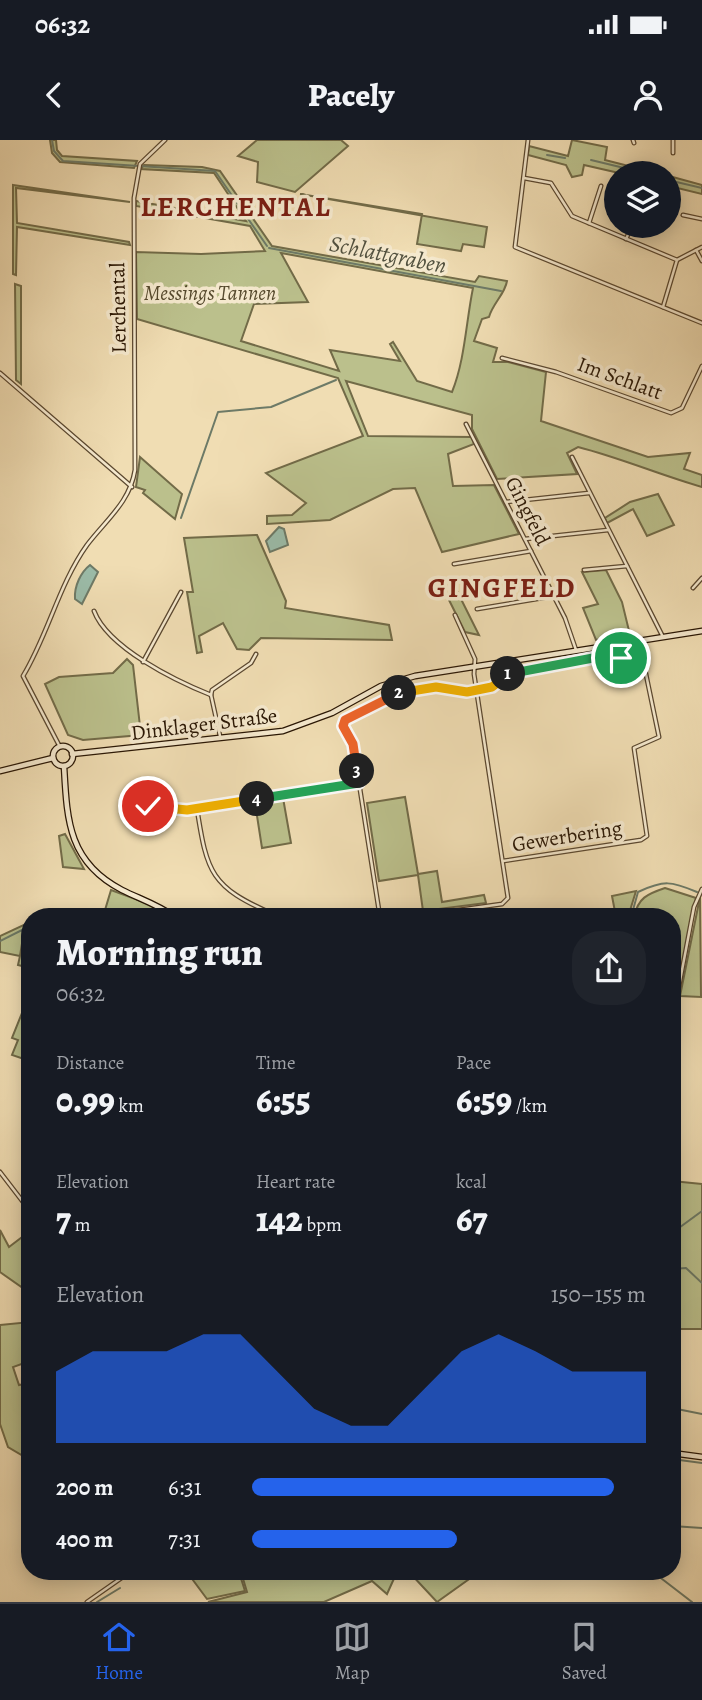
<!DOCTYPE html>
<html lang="en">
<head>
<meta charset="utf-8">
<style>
	body { margin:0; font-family:Alegreya,serif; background:#20242c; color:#f1f3f6; height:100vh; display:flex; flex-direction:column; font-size:26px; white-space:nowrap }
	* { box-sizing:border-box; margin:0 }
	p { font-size:23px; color:#9ea1a6 }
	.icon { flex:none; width:38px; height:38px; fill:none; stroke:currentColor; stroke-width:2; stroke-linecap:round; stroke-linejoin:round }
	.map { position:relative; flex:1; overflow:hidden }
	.side { position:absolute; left:21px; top:768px; width:660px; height:672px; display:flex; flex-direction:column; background:#171b24; border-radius:28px; box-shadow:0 4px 18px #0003 }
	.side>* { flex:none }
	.buttons { position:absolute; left:604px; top:21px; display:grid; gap:14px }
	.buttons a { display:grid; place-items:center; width:77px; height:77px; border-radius:50%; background:#171b24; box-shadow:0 4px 18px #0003; font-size:35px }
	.pin { position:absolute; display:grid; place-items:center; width:60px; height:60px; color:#fff; margin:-30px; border:4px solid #fff; border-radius:50%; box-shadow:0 2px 7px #0007 }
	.km { position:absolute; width:35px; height:35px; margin:-18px; border-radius:50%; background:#222; color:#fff; font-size:19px; line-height:35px; text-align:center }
	.round { display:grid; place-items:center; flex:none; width:74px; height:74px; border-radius:28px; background:#20242c }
	.head { display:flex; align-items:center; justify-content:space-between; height:119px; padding:0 35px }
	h1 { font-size:38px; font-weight:800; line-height:52px }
	.figures { display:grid; grid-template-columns:repeat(3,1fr); gap:10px; height:119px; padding:7px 35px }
	.figures div { display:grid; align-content:center }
	.figures b { font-size:35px; font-weight:800 }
	.figures small { font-size:19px; font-weight:400 }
	.figures p { font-size:19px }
	.chart { height:196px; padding:14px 35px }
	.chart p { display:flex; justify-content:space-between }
	.chart svg { width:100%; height:126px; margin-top:7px; fill:#2563eb; opacity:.7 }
	ul { padding:0 35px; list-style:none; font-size:23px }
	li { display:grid; grid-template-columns:112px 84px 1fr; align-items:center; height:52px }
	li i { height:18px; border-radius:9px; background:#2563eb }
	.status { display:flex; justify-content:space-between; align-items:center; height:49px; padding:0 35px; background:#171b24; direction:ltr }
	.status svg { height:19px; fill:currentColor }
	header { display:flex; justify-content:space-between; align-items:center; height:91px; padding:0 35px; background:#171b24; font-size:32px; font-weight:800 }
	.tabs { display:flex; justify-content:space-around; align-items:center; height:98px; border-top:2px solid #363941; background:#171b24; font-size:19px; color:#9ea1a6 }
	.tabs a { display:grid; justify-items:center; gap:4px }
	.tabs .current { color:#2563eb }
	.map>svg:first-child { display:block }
	.green { fill:#bbc08c; stroke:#726b48; stroke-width:2; fill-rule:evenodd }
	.water { fill:#9bbca9; stroke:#6d7a67; stroke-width:2 }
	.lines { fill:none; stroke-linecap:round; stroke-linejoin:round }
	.stream { stroke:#6d7a67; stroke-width:2 }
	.street-casing { stroke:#5b4830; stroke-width:5 }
	.secondary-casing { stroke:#291604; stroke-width:7 }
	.street { stroke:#f5e9ce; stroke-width:2.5 }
	.secondary { stroke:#f5e9ce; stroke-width:4.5 }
	.split-1-casing { stroke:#fff; stroke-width:14 }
	.split-2-casing { stroke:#fff; stroke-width:14 }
	.split-3-casing { stroke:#fff; stroke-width:14 }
	.split-4-casing { stroke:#fff; stroke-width:14 }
	.split-5-casing { stroke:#fff; stroke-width:14 }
	.split-1 { stroke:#22a559; stroke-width:9 }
	.split-2 { stroke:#f5b400; stroke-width:9 }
	.split-3 { stroke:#f0652b; stroke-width:9 }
	.split-4 { stroke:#22a559; stroke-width:9 }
	.split-5 { stroke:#f5b400; stroke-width:9 }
	.labels { text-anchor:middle; stroke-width:7; stroke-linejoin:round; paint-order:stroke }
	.park-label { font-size:21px; font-style:italic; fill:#55492d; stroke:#f5e9ce }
	.street-label { font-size:21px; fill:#291604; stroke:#f5e9ce }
	.water-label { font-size:23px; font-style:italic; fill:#51503e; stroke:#f5e9ce }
	.district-label { font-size:28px; font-weight:bold; letter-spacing:2px; fill:#7a1f14; stroke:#f5e9ce }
</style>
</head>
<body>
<div class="status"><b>06:32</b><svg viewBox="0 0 49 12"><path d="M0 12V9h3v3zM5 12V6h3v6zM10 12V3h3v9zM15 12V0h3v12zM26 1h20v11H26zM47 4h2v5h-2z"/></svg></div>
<header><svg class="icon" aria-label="back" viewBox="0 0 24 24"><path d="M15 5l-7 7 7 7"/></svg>Pacely<svg class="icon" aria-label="person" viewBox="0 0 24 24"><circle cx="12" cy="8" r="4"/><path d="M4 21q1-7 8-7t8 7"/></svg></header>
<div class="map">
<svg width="702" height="1462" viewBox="0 0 702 1462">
	<rect width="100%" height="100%" fill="#f0ddb3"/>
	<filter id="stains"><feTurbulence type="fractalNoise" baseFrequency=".00286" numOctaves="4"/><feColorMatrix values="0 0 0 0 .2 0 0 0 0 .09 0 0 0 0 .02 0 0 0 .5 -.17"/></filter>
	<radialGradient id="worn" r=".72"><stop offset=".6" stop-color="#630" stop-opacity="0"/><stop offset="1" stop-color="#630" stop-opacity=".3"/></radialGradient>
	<g class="green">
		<path d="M 50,0 L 56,0 L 57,10 L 62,16 L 137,21 L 134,28 L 60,22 L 52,13 Z"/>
		<path d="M 257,0 L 341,0 L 348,6 L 295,52 L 257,42 L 258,22 L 238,16 Z"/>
		<path d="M 572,0 L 607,7 L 605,20 L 656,33 L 619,33 L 584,25 L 582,35 L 572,37 L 566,25 L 528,15 L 529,6 L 568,16 Z"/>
		<path d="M 144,25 L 202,27 L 220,31 L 272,106 L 475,142 L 479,136 L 507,141 C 505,154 493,163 489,177 L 482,179 L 474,201 L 497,208 L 493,222 L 508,222 L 546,232 L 541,281 L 648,317 L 690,313 L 684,329 L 702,335 L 702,347 C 660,335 621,318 578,307 L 567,313 L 577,334 L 497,339 L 472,289 L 472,275 L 346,241 L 368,296 L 472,297 L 474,304 L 448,314 L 453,346 L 494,345 L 519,394 L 442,412 L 415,348 L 393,349 L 330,380 L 267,384 L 267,376 L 292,375 L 306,363 L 266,333 L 363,296 L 338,238 L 137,179 L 136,112 L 201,114 L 265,111 L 250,86 L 136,66 L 136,61 L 246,81 L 214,33 L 141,29 ZM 281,113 L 473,148 C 466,182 465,220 452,252 L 417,241 L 393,202 L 390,204 L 400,221 L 330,210 L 339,231 L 241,201 L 254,164 L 308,162 Z"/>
		<path d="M 669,36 L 702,45 L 702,54 L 669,46 Z"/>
		<path d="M 13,45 L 130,62 L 16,48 L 17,83 L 129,102 L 130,105 L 17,87 L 16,135 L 13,134 Z"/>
		<path d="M 300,54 L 487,87 L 484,107 L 463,104 L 461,111 L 417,104 L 422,74 Z"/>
		<path d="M 15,144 L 21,146 L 21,244 L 16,240 Z"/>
		<path d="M 140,317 L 182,354 L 175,379 L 143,353 L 145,350 L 136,347 Z"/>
		<path d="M 658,354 L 674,385 L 647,396 L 633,369 L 607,383 L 605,378 L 630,362 Z"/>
		<path d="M 257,395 L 286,461 L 285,468 L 389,485 L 392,500 L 261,498 L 249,510 L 237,509 L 223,483 L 199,496 L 202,512 L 197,513 L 187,452 L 193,452 L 184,398 Z"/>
		<path d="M 606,430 L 622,462 L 630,495 L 596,500 L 583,468 L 598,464 L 582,432 Z"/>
		<path d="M 456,449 L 479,495 L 465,492 L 449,460 Z"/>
		<path d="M 127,519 L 133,525 L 141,595 L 83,600 L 68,595 L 45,544 L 59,537 L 113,533 Z"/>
		<path d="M 405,657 L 418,734 L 437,731 L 442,762 L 484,755 L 486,763 L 423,771 L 418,735 L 379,741 L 367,663 Z"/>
		<path d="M 283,658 L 291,703 L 262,708 L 255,663 Z"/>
		<path d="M 65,694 L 84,729 L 63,727 L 59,696 Z"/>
		<path d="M 665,748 L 696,758 L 672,873 L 672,777 L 634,777 C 638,758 647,754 665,748 Z"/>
		<path d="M 111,750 L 149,764 L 169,777 L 135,771 L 92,777 L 52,777 L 105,770 Z"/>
		<path d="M 636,751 L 628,777 L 616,777 L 612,756 Z"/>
		<path d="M 700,757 L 701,857 L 680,856 Z"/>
		<path d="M 30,782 L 30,789 L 24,791 L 20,816 L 30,815 L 30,828 L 18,825 L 20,816 L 0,812 L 0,796 Z"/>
		<path d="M 24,868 L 30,870 L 30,921 L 12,915 L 18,900 L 12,898 Z"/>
		<path d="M 672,1041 L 702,1044 L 702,1189 L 672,1189 Z"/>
		<path d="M 0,1090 L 9,1107 L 30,1091 L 30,1153 L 0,1132 Z"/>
		<path d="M 30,1182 L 30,1221 L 13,1227 L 19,1245 L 30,1243 L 30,1320 L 8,1307 L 0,1284 L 0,1185 Z"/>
		<path d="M 187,1432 L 239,1432 L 245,1451 L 207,1459 Z"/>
		<path d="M 241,1432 L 377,1432 L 379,1438 L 397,1432 L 387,1454 L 372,1441 L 324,1462 L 208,1462 L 247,1452 Z"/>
		<path d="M 409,1432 L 479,1432 L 437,1462 Z"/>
	</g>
	<g class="water">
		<path d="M 279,387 L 284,389 L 288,405 L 270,412 L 266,401 Z"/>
		<path d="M 90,425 L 98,432 L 82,464 L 75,459 C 74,446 81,432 90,425 Z"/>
	</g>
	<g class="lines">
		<g class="stream">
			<path d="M 52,0 L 54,11 L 63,21 L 215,31 L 267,106"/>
			<path d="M 547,15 L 565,18"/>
			<path d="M 591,20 L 645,33"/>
			<path d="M 668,40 L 702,48"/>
			<path d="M 269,108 L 501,151"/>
			<path d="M 181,378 L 218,272 L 271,267 L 336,240"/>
			<path d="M 76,777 L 135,769 L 162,777"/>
			<path d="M 631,777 L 638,752 C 664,740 671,741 697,752"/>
			<path d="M 0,801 L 30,786"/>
			<path d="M 672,1093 L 702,1071"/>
			<path d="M 672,1129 L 686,1128 L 702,1143"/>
			<path d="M 672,1268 L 702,1274"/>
			<path d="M 672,1319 L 702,1323"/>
			<path d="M 672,1386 L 702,1388"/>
			<path d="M 653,1432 L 692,1462"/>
			<path d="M 97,1462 L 120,1448"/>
		</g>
		<g class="street-casing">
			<g id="street">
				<path d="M 528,0 L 515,107 L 702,183"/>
				<path d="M 633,0 L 634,3"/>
				<path d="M 673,0 L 673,13"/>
				<path d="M 524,38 L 551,43 L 572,76 L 677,120"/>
				<path d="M 683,75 L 702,79"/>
				<path d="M 589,83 L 601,46"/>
				<path d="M 626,99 L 632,86"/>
				<path d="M 696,110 L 702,121"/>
				<path d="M 663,167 L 677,120 L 702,107"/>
				<path d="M 502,218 L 556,232 L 671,273 L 682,268 L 702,226"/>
				<path d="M 0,233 L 132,347"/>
				<path d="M 466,284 L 565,478 L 576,510"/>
				<path d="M 572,317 L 663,497"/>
				<path d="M 506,362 L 589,353"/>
				<path d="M 525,399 L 608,390"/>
				<path d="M 454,424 L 531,411"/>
				<path d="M 584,430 L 627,426"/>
				<path d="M 693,448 L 702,438"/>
				<path d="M 477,469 L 554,456"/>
				<path d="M 94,471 C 108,508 176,541 211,555"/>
				<path d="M 642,500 L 643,520"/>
				<path d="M 143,522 L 181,452"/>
				<path d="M 220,596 L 211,555 L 212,550 L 251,523 L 256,514"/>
				<path d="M 60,607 L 23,536 C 48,495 59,444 87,405 C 106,380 130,362 135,330 L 134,58 L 140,24 L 165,0"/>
				<path d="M 359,643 L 380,777"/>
				<path d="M 137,660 L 148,666 L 197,669 C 207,733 211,747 273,774"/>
				<path d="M 197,669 L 359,643 L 353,604 L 344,583 L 374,562 L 408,550 L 436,547 L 467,552 L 492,547 L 508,534 L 521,529 L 605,517 L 643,520 L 659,597 L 634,608 L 647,696 L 641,700 L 503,721"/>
				<path d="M 271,777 L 273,774 L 281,777"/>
				<path d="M 409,777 L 502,764 L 508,758 L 474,534 L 475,519 L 455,475"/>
				<path d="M 672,883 L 694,767 L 702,749"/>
				<path d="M 0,1032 L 30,1071"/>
				<path d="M 87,1462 L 130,1432"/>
			</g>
		</g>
		<g class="secondary-casing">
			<g id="secondary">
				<circle cx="63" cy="616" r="10"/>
				<path d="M 72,614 L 283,591 L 332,573 L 381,546 L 415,536 L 702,491"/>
				<path d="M 64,626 C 67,680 68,722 122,750 C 140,759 159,765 175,777"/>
				<path d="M 0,631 L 53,618"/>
				<path d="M 672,1313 L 702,1317"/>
			</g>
		</g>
		<use href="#street" class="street"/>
		<use href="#secondary" class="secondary"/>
	</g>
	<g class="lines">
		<g class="split-1-casing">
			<path id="split-1" d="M 508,534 L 593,518 L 621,518"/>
		</g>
		<g class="split-2-casing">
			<path id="split-2" d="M 399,553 L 436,547 L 467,552 L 492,547 L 508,534"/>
		</g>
		<g class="split-3-casing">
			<path id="split-3" d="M 357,631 L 353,604 L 343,586 L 345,580 L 399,553"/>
		</g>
		<g class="split-4-casing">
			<path id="split-4" d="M 257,659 L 359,643 L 357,631"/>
		</g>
		<g class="split-5-casing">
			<path id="split-5" d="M 148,666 L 187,670 L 257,659"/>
		</g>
		<use href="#split-1" class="split-1"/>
		<use href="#split-2" class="split-2"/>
		<use href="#split-3" class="split-3"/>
		<use href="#split-4" class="split-4"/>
		<use href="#split-5" class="split-5"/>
	</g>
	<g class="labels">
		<g class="park-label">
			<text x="210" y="160">Messings Tannen</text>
		</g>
		<g class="street-label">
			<text transform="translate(118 168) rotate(-91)" y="7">Lerchental</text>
			<text transform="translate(620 238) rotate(20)" y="7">Im Schlatt</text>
			<text transform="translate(528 371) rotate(63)" y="7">Gingfeld</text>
			<text transform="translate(204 584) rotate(-7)" y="7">Dinklager Straße</text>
			<text transform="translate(567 696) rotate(-9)" y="7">Gewerbering</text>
		</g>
		<g class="water-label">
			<text transform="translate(388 114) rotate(11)" y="8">Schlattgraben</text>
		</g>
		<g class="district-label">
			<text x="236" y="76">LERCHENTAL</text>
			<text x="502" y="457">GINGFELD</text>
		</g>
	</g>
	<rect width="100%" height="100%" filter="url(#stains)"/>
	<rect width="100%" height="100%" fill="url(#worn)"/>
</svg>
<div class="buttons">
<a><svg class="icon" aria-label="layers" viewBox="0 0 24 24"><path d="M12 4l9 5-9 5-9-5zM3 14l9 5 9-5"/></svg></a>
</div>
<div class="pin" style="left:621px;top:518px;background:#1e9e55"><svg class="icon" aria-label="arrive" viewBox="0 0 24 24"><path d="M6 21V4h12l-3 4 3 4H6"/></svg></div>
<div class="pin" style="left:148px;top:666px;background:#d93025"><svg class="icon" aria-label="check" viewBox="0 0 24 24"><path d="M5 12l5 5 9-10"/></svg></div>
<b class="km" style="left:508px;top:534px">1</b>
<b class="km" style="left:399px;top:553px">2</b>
<b class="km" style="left:357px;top:631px">3</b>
<b class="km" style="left:257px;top:659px">4</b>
<section class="side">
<div class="head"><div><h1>Morning run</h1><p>06:32</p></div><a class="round"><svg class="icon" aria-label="share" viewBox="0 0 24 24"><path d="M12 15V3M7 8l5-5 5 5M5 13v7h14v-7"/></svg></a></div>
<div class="figures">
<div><p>Distance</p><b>0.99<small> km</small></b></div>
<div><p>Time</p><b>6:55</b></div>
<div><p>Pace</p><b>6:59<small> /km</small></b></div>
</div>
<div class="figures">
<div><p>Elevation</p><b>7<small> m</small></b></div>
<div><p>Heart rate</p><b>142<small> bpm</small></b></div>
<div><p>kcal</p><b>67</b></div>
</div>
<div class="chart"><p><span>Elevation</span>150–155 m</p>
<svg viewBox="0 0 160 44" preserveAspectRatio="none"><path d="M0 44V19L10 12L20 12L30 12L40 6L50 6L60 19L70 32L80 38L90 38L100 25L110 12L120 6L130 12L140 19L150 19L160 19V44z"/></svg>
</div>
<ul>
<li><b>200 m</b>6:31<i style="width:92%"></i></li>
<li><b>400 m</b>7:31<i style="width:52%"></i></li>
</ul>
</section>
</div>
<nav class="tabs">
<a class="current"><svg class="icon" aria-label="home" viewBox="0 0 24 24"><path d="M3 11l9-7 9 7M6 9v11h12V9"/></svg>Home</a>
<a><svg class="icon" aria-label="map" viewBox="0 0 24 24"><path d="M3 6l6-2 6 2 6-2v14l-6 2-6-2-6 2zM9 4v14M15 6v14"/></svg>Map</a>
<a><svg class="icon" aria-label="saved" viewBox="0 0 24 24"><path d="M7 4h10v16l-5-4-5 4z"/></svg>Saved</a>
</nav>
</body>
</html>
